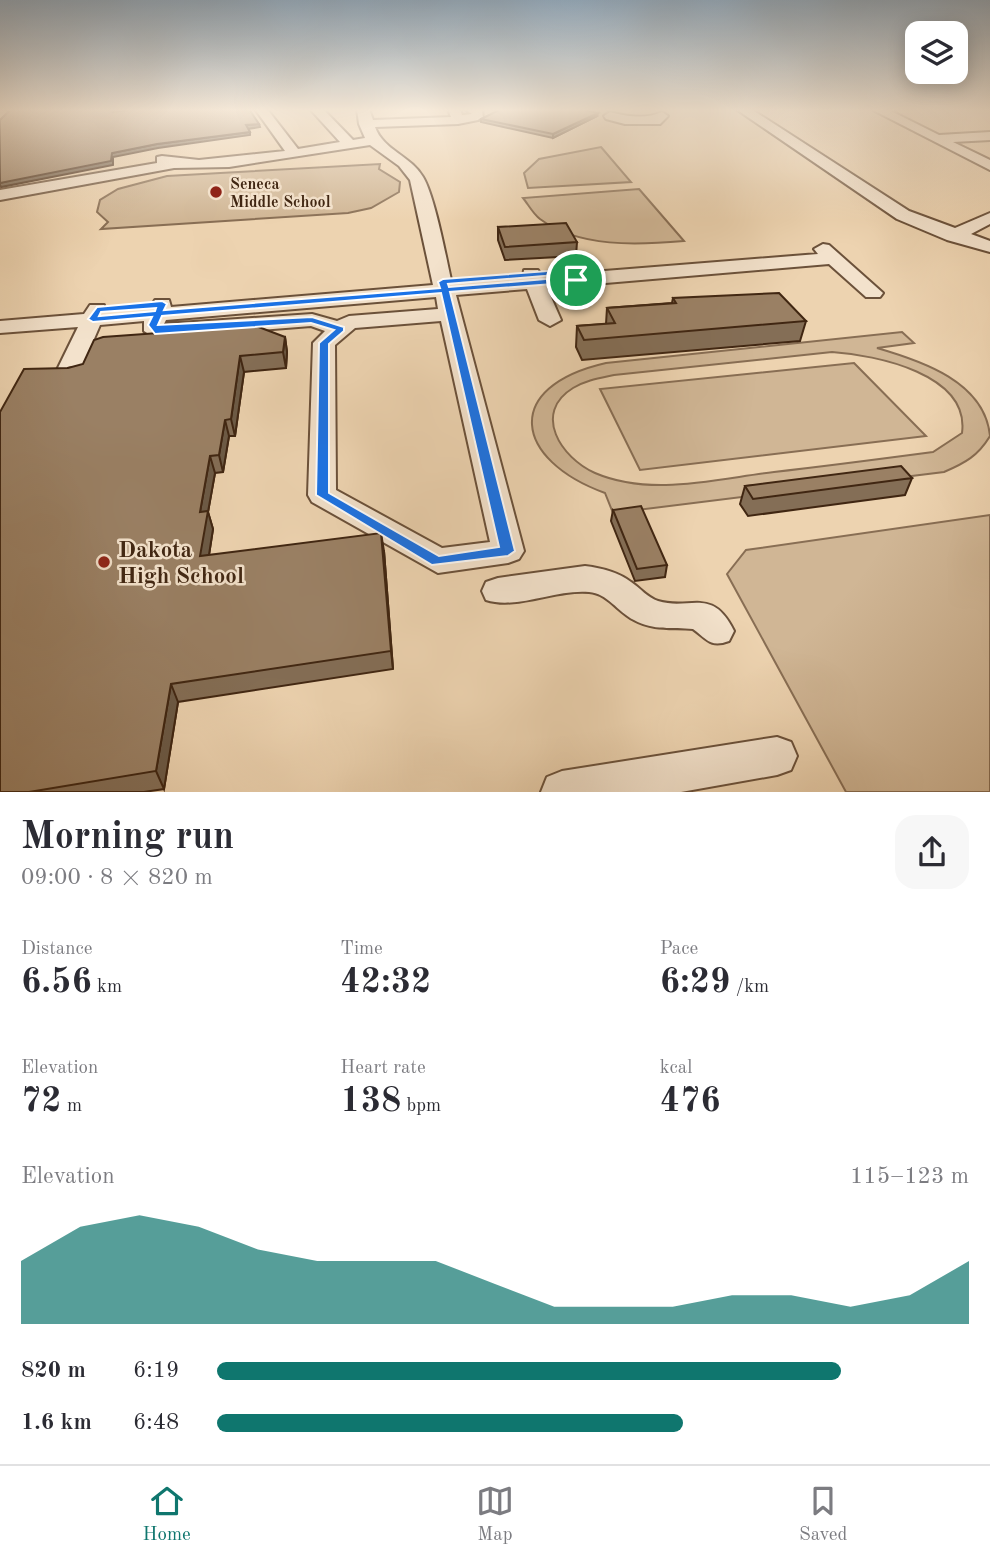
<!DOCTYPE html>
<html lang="en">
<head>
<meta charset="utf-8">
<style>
	body { margin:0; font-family:"Old Standard TT",serif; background:#f7f7f7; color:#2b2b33; height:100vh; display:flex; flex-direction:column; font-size:26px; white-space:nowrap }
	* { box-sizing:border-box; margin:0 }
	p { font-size:23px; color:#7c7c81 }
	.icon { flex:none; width:38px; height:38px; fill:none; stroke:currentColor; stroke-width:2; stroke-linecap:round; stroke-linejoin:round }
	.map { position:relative; height:792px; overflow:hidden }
	.side { display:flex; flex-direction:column; background:#fff; flex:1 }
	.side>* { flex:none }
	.buttons { position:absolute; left:905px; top:21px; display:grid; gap:14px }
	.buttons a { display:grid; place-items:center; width:63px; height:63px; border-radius:14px; background:#fff; box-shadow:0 4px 18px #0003; font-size:35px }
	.pin { position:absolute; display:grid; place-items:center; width:60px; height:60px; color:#fff; margin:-30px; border:4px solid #fff; border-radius:50%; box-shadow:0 2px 7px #0007 }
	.round { display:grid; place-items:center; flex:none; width:74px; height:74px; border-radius:21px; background:#f7f7f7 }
	.summary { display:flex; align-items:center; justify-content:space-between; height:119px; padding:0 21px }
	h1 { font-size:38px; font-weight:700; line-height:52px }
	.stats { display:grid; grid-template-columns:repeat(3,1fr); gap:10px; height:119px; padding:7px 21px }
	.stats div { display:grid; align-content:center }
	.stats b { font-size:35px; font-weight:700 }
	.stats small { font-size:19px; font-weight:400 }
	.stats p { font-size:19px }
	.chart { height:196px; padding:14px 21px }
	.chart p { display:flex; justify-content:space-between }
	.chart svg { width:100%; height:126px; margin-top:7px; fill:#0f766e; opacity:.7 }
	ul { padding:0 21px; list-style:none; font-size:23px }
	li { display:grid; grid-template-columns:112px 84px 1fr; align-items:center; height:52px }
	li i { height:18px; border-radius:9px; background:#0f766e }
	.dock { display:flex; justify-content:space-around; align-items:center; height:98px; border-top:2px solid #e1e1e2; background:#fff; font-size:19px; color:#7c7c81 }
	.dock a { display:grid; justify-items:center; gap:4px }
	.dock .on { color:#0f766e }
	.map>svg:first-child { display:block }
	.green { fill:#d0b695; stroke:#886e54; stroke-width:2; fill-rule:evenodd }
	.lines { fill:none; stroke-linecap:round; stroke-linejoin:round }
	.minor-casing { stroke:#6b513a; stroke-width:4 }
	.minor { fill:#f3e2cc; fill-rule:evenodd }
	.wall { fill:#846e56; stroke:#402612; stroke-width:2 }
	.shaded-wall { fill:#6c5a46; stroke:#402612; stroke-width:2 }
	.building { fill:#9a8064; stroke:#402612; stroke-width:2 }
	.route { fill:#1a73e8; stroke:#fff; stroke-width:2; fill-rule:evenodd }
	.poi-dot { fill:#8f2418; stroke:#f3e2cc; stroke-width:2.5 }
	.labels { text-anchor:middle; stroke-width:5; stroke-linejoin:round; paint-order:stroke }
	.far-poi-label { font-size:16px; font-weight:bold; fill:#402612; stroke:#f3e2cc; text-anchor:start }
	.near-poi-label { font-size:23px; font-weight:bold; fill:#402612; stroke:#f3e2cc; text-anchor:start }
</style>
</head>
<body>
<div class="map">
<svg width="990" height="792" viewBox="0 0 990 792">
	<rect width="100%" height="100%" fill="#edd3b0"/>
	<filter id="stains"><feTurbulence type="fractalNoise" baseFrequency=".00286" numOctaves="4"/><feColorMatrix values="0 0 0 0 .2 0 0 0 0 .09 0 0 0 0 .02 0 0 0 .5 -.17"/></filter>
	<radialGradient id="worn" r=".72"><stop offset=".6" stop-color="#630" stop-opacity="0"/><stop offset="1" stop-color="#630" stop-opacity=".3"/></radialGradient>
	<g class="green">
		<path d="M 601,147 L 631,182 L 528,188 L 524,173 L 539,159 Z"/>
		<path d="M 380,164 L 379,169 L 400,182 L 399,192 L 371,208 L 348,213 L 101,229 L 108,222 L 97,212 L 100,200 L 118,189 L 167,176 Z"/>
		<path d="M 639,189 L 684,241 C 638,245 579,248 540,219 C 533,214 528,204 523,198 Z"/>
		<path d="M 902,332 L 914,343 L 877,348 C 922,361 985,382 990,436 C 978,456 965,463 944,472 L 613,513 L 605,493 C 514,460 501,387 606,363 ZM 832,352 C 876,355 970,374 962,433 L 933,452 C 880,459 827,466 774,472 C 716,479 651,497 595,473 C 561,458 532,413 573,388 C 586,380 600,378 614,375 Z"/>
		<path d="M 854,363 L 926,436 L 640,470 L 600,389 Z"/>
		<path d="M 990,515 L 990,792 L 846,792 L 727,574 L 746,550 Z"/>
	</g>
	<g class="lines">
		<g class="minor-casing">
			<g id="minor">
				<path d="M 255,109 L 267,109 L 298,149 L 340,142 L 310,109 L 323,109 L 353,140 L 365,138 L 359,124 L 357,109 L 369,109 L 373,120 L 451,117 L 448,109 L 460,109 L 462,115 L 472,114 L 465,109 L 482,109 L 483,119 L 458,124 L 375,127 C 383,150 411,156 423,177 C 435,197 446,258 452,284 L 523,278 L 524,270 L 538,270 L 542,276 L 818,254 L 814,249 L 823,244 L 829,245 L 883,293 L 880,297 L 866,297 L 829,264 L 547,288 L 561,320 L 550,326 L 539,320 L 527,289 L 456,295 L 524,551 L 519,559 L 508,563 L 438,573 L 312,502 L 308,495 L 313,343 L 325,331 L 311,326 L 155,338 L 144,331 L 144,321 L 100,325 L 78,376 L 74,381 L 58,381 L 54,376 L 78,327 L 0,333 L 0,321 L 84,314 L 90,305 L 104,305 L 106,312 L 150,308 L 155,300 L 169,300 L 171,307 L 433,285 L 410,180 L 399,166 L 370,145 L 229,167 L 174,168 L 0,200 L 0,190 L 157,163 L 157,157 L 162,156 L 199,160 L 285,151 ZM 436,297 L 438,309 L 349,316 L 337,321 L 312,314 L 164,324 L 166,320 ZM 441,321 L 490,542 L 442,548 L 336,490 L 335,345 L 355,328 Z"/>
				<path d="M 736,109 L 751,109 L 909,211 L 955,228 L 990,213 L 990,224 L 971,234 L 990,241 L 990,252 L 947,240 L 897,219 Z"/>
				<path d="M 871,109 L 887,109 L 939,135 L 990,132 L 990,140 L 953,142 L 990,160 L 990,170 Z"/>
				<path d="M 610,112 C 627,117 647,119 662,112 L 668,116 L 660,124 L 625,124 L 606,119 L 604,116 Z"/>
				<path d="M 585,566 C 601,568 618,572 631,582 C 640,588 648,598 658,601 C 690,611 712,586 734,631 L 729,641 C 710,648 707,639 693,629 C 672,627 654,631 634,620 C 618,612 607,593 589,592 C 555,589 517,610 486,600 L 482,591 L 486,582 L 498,578 Z"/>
				<path d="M 777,737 L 791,742 L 797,756 L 791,770 L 777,775 L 681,792 L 541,792 L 547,777 L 562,771 Z"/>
			</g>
		</g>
		<use href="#minor" class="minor"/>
	</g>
	<g class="wall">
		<path d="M 492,109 L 581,109 L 597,116 L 553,138 L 481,122 L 481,119 L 498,111 Z"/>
		<path d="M 498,227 L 577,242 L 576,256 L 505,260 L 498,240 Z"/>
		<path d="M 673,298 L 806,321 L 800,341 L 582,360 L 576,347 L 577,326 L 606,324 L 607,308 L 672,303 Z"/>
		<path d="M 285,337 L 287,352 L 286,368 L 244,372 L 235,436 L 229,436 L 223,472 L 215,473 L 208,512 L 213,529 L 209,555 L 384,551 L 393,669 L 178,702 L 164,789 L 144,792 L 0,792 L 68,368 Z"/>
		<path d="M 912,478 L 905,495 L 748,516 L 740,504 L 745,486 Z"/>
		<path d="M 613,510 L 667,565 L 665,577 L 635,581 L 611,521 Z"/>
	</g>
	<g class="shaded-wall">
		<path d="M 598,113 L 597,116 L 553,138 L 553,134 Z"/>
		<path d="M 259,124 L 260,127 L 247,129 L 246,125 Z"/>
		<path d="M 250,132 L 250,135 L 158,148 L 113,157 L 113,165 L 1,187 L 0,185 L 0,183 L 112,153 L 157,144 Z"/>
		<path d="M 285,337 L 287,352 L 286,368 L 283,352 Z"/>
		<path d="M 240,356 L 244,372 L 235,436 L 231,419 Z"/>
		<path d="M 225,420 L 229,436 L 223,472 L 219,455 Z"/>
		<path d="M 210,456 L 215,473 L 208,512 L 213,529 L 206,574 L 200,556 L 200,512 Z"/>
		<path d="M 381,533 L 384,551 L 393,669 L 391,651 Z"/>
		<path d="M 171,684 L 178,702 L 164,789 L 156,771 Z"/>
	</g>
	<g class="building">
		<path d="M 19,109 L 115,109 L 113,112 L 137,109 L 249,109 L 259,124 L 246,125 L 250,132 L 157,144 L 112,153 L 111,161 L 0,183 L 0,120 L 10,110 Z"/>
		<path d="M 501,109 L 581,109 L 598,113 L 553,134 L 481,119 Z"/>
		<path d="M 566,223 L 577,242 L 505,247 L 498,227 Z"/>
		<path d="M 779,293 L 806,321 L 584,340 L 577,326 L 615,323 L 607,308 L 676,303 L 673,298 Z"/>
		<path d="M 256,326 L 285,337 L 283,352 L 240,356 L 231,419 L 225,420 L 219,455 L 210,456 L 200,512 L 208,511 L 200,556 L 381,533 L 391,651 L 171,684 L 156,771 L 29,792 L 0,792 L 0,412 L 24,369 L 68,368 L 83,364 L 94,340 L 103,337 Z"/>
		<path d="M 901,466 L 912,478 L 753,499 L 745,486 Z"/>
		<path d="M 641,506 L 667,565 L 637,569 L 613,510 Z"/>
	</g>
	<linearGradient id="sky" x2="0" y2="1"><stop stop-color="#92a9bc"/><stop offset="0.5" stop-color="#f7ebdb"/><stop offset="1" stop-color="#f7ebdb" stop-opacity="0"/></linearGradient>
	<rect width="990" height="220" fill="url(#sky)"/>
	<path class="route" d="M 574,269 L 579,282 L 450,292 L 515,551 L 508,556 L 432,565 L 316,495 L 319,343 L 334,330 L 311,323 L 155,334 L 148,325 L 152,317 L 93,322 L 88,319 L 97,307 L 162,301 L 167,304 L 164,310 L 440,288 L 438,282 L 443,279 ZM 568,274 L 570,277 L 449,287 L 448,284 ZM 441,293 L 499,547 L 439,556 L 329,493 L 329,344 L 344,331 L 344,327 L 312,317 L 158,325 L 162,316 ZM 156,308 L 155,311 L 99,316 L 101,312 Z"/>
	<g class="poi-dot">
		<circle cx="216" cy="192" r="7"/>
		<circle cx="104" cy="562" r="7"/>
	</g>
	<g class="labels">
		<g class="far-poi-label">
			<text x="230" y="189">Seneca<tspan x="230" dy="18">Middle School</tspan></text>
		</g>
		<g class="near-poi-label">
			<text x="118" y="557">Dakota<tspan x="118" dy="26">High School</tspan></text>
		</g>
	</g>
	<rect width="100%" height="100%" filter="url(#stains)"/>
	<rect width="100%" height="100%" fill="url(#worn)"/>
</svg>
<div class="buttons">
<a><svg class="icon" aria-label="layers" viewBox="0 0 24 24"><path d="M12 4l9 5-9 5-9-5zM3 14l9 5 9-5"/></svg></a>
</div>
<div class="pin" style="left:576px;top:280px;background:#1e9e55"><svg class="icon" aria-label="arrive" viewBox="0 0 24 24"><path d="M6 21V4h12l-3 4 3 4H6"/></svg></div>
</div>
<section class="side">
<div class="summary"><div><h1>Morning run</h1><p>09:00 · 8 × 820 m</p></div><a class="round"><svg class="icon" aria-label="share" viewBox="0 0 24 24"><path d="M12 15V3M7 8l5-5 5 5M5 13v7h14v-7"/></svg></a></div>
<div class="stats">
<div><p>Distance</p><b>6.56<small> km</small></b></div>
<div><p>Time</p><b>42:32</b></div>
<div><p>Pace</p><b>6:29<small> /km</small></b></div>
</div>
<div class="stats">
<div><p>Elevation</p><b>72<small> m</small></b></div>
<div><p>Heart rate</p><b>138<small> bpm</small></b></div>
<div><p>kcal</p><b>476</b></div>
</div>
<div class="chart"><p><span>Elevation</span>115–123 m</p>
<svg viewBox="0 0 160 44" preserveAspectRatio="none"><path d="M0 44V22L10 10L20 6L30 10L40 18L50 22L60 22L70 22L80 30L90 38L100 38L110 38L120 34L130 34L140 38L150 34L160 22V44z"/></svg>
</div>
<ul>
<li><b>820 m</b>6:19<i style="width:83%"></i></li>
<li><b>1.6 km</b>6:48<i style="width:62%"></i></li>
</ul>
</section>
<nav class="dock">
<a class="on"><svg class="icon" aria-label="home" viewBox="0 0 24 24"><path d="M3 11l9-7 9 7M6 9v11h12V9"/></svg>Home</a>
<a><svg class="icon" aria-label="map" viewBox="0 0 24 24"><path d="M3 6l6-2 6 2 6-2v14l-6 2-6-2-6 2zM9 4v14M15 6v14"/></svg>Map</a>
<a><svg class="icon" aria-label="saved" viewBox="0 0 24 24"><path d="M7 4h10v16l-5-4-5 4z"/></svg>Saved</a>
</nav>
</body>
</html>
